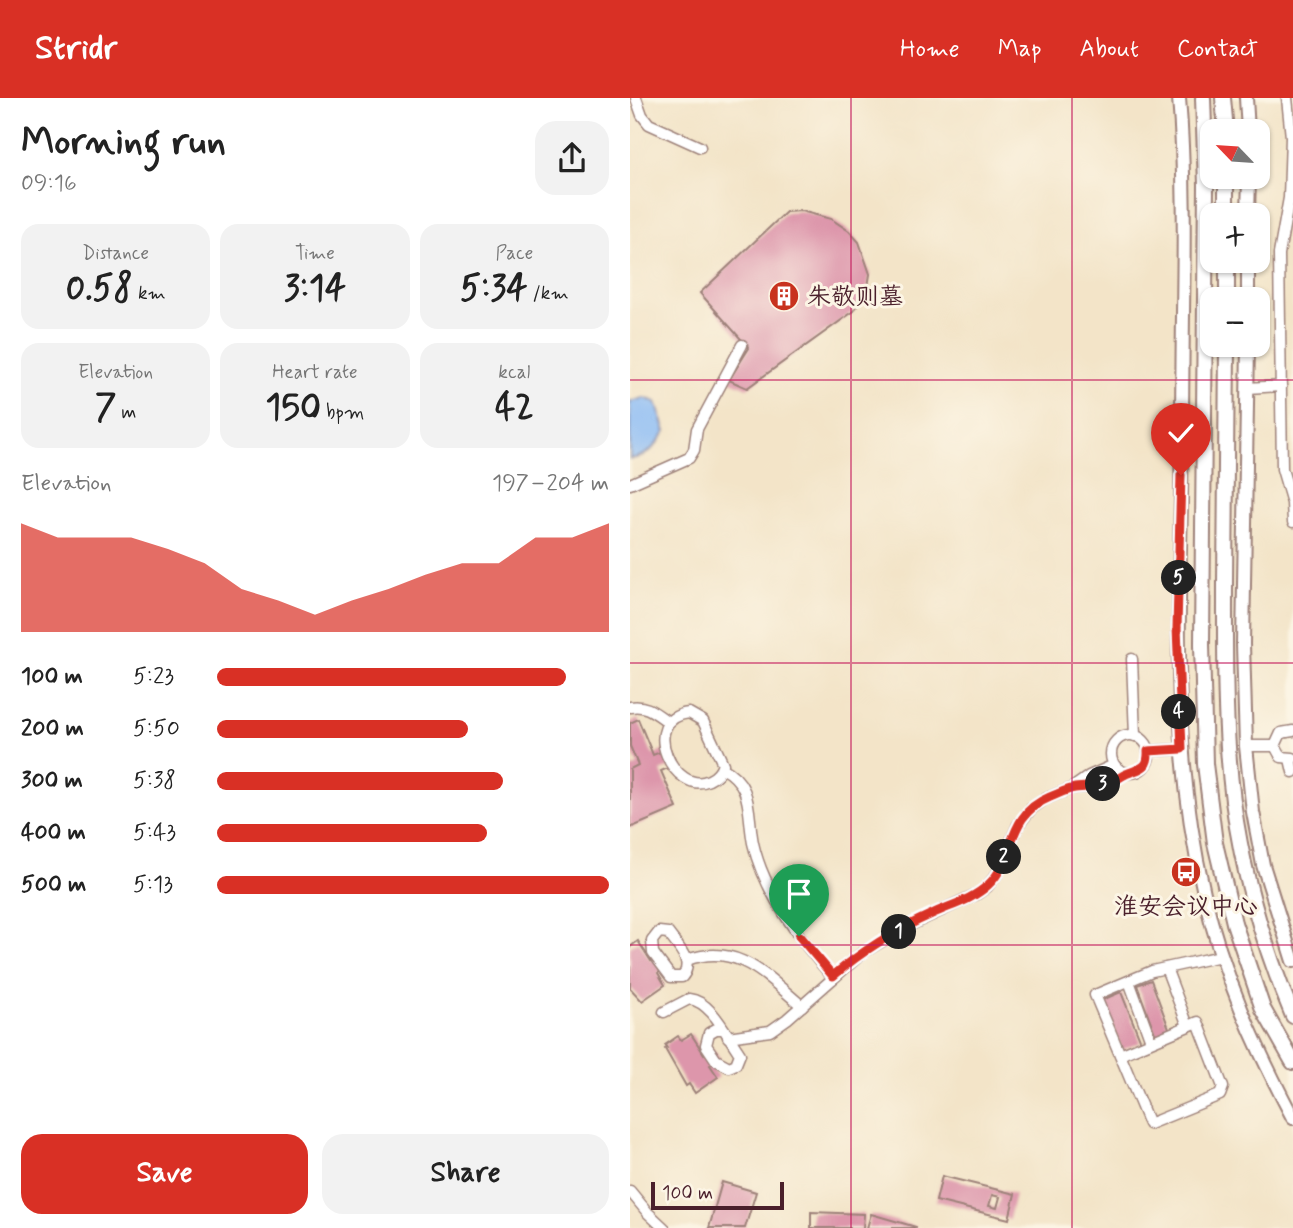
<!DOCTYPE html>
<html lang="en">
<head>
<meta charset="utf-8">
<style>
	body { margin:0; font-family:Mynerve,"LXGW WenKai TC",sans-serif; background:#f2f2f2; color:#222; height:100vh; display:flex; flex-direction:column; font-size:26px; white-space:nowrap }
	* { box-sizing:border-box; margin:0 }
	p { font-size:23px; color:#767676 }
	.icon { flex:none; width:38px; height:38px; fill:none; stroke:currentColor; stroke-width:2; stroke-linecap:round; stroke-linejoin:round }
	.map { position:relative; flex:1; overflow:hidden }
	.panel { display:flex; flex-direction:column; background:#fff; width:630px }
	.panel>* { flex:none }
	.needle { width:46px; rotate:295deg }
	.buttons { position:absolute; left:570px; top:21px; display:grid; gap:14px }
	.buttons a { display:grid; place-items:center; width:70px; height:70px; border-radius:14px; background:#fff; box-shadow:0 2px 5px #0004; font-size:35px }
	.scale { position:absolute; left:21px; bottom:18px; width:133px; box-sizing:border-box; padding-left:7px; border:4px solid #4a1f2b; border-top:0; font-size:19px; line-height:24px; white-space:nowrap; color:#4a1f2b; -webkit-text-stroke:5px #fcf5e5; paint-order:stroke }
	.pin { position:absolute; display:grid; place-items:center; width:60px; height:60px; color:#fff; margin:-72px -30px; border-radius:50% 50% 50% 0; rotate:-45deg; box-shadow:0 0 7px #0007 }
	.pin .icon { rotate:45deg }
	.km { position:absolute; width:35px; height:35px; margin:-18px; border-radius:50%; background:#222; color:#fff; font-size:19px; line-height:35px; text-align:center }
	.round { display:grid; place-items:center; flex:none; width:74px; height:74px; border-radius:21px; background:#f2f2f2 }
	.headline { display:flex; align-items:center; justify-content:space-between; height:119px; padding:0 21px }
	h1 { font-size:38px; font-weight:700; line-height:52px }
	.figures { display:grid; grid-template-columns:repeat(3,1fr); gap:10px; height:119px; padding:7px 21px }
	.figures div { display:grid; align-content:center; border-radius:18px; background:#f2f2f2; text-align:center }
	.figures b { font-size:35px; font-weight:700 }
	.figures small { font-size:19px; font-weight:400 }
	.figures p { font-size:19px }
	.chart { height:196px; padding:14px 21px }
	.chart p { display:flex; justify-content:space-between }
	.chart svg { width:100%; height:126px; margin-top:7px; fill:#d93025; opacity:.7 }
	.primary-button { display:flex; gap:14px; margin-top:auto; padding:14px 21px }
	.primary-button a { flex:1; height:80px; border-radius:21px; background:#d93025; color:#fff; font-size:28px; font-weight:700; line-height:80px; text-align:center }
	.primary-button a+a { background:#f2f2f2; color:#222 }
	ul { padding:0 21px; list-style:none; font-size:23px }
	li { display:grid; grid-template-columns:112px 84px 1fr; align-items:center; height:52px }
	li i { height:18px; border-radius:9px; background:#d93025 }
	header { display:flex; align-items:center; gap:42px; box-sizing:border-box; height:98px; padding:0 35px; background:#d93025; color:#fff }
	header strong { font-size:33px }
	nav { display:flex; gap:38px; margin-inline-start:auto; font-size:24px }
	main { display:flex; flex:1; min-height:0 }
	.map>svg:first-child { display:block }
	.water { fill:#88baf5; stroke:#696c90; stroke-width:2 }
	.building { fill:#dd96ab; fill-rule:evenodd }
	.lines { fill:none; stroke-linecap:round; stroke-linejoin:round }
	.major-tunnel { stroke:#d1bda9; stroke-width:12; stroke-dasharray:12 6; stroke-linecap:butt }
	.minor-casing { stroke:#9e827a; stroke-width:13 }
	.major-casing { stroke:#9e827a; stroke-width:16 }
	.highway-casing { stroke:#9e827a; stroke-width:18 }
	.minor { stroke:#fff; stroke-width:10 }
	.major { stroke:#fff; stroke-width:12 }
	.highway { stroke:#fff; stroke-width:14 }
	.route-casing { stroke:#fff; stroke-width:14 }
	.route { stroke:#d93025; stroke-width:9 }
	.grid { fill:none; stroke:#c2185b; stroke-width:2; stroke-opacity:0.55 }
	.labels { text-anchor:middle; stroke-width:6; stroke-linejoin:round; paint-order:stroke }
	.poi-label { font-size:24px; fill:#4a1f2b; stroke:#fcf5e5; text-anchor:start }
</style>
</head>
<body>
<header>
<strong>Stridr</strong>
<nav><a>Home</a><a>Map</a><a>About</a><a>Contact</a></nav>
</header>
<main>
<section class="panel">
<div class="headline"><div><h1>Morning run</h1><p>09:16</p></div><a class="round"><svg class="icon" aria-label="share" viewBox="0 0 24 24"><path d="M12 15V3M7 8l5-5 5 5M5 13v7h14v-7"/></svg></a></div>
<div class="figures">
<div><p>Distance</p><b>0.58<small> km</small></b></div>
<div><p>Time</p><b>3:14</b></div>
<div><p>Pace</p><b>5:34<small> /km</small></b></div>
</div>
<div class="figures">
<div><p>Elevation</p><b>7<small> m</small></b></div>
<div><p>Heart rate</p><b>150<small> bpm</small></b></div>
<div><p>kcal</p><b>42</b></div>
</div>
<div class="chart"><p><span>Elevation</span>197–204 m</p>
<svg viewBox="0 0 160 44" preserveAspectRatio="none"><path d="M0 44V6L10 11L20 11L30 11L40 15L50 20L60 29L70 33L80 38L90 33L100 29L110 24L120 20L130 20L140 11L150 11L160 6V44z"/></svg>
</div>
<ul>
<li><b>100 m</b>5:23<i style="width:89%"></i></li>
<li><b>200 m</b>5:50<i style="width:64%"></i></li>
<li><b>300 m</b>5:38<i style="width:73%"></i></li>
<li><b>400 m</b>5:43<i style="width:69%"></i></li>
<li><b>500 m</b>5:13<i style="width:100%"></i></li>
</ul>
<div class="primary-button"><a>Save</a><a>Share</a></div>
</section>
<div class="map">
<svg width="663" height="1130" viewBox="0 0 663 1130">
	<rect width="100%" height="100%" fill="#fcf5e5"/>
	<filter id="ink" filterUnits="userSpaceOnUse"><feTurbulence type="fractalNoise" baseFrequency=".0143" numOctaves="2"/><feDisplacementMap in="SourceGraphic" scale="14" xChannelSelector="R" yChannelSelector="G"/><feConvolveMatrix kernelMatrix="1 2 1 2 8 2 1 2 1" color-interpolation-filters="sRGB"/></filter>
	<filter id="wash" filterUnits="userSpaceOnUse"><feTurbulence type="fractalNoise" baseFrequency=".00686" numOctaves="4" result="noise"/><feDisplacementMap in="SourceGraphic" scale="28" xChannelSelector="R" yChannelSelector="G"/><feGaussianBlur stdDeviation="1.57" result="paint"/><feColorMatrix in="noise" values="0 0 0 0 0 0 0 0 0 0 0 0 0 0 0 0 0 1.4 0 .05"/><feComposite in="paint" operator="in"/></filter>
	<g filter="url(#wash)">
		<rect width="100%" height="100%" fill="#f3e4c8"/>
		<path class="water" d="M 14,300 L 26,304 L 36,333 C 26,347 19,359 0,361 L 0,304 Z"/>
		<g id="blocks">
			<g class="building">
				<path d="M 171,113 L 201,121 L 219,133 L 229,144 L 240,176 L 238,189 L 224,213 L 117,290 L 99,282 L 119,250 L 70,195 L 156,114 Z"/>
				<path d="M 8,621 L 23,657 L 40,650 L 47,666 L 31,673 L 47,710 L 0,730 L 0,671 L 8,667 L 0,648 L 0,625 Z"/>
				<path d="M 8,843 L 21,863 L 30,857 L 37,869 L 28,875 L 35,887 L 12,903 L 0,890 L 0,849 Z"/>
				<path d="M 521,882 L 540,933 L 526,938 L 507,887 Z"/>
				<path d="M 491,894 L 511,944 L 492,952 L 472,902 Z"/>
				<path d="M 61,936 L 74,956 L 82,950 L 90,961 L 80,967 L 88,979 L 65,995 L 59,986 L 56,988 L 35,951 L 37,950 L 35,947 L 48,938 L 51,942 Z"/>
				<path d="M 312,1078 L 385,1096 L 379,1121 L 306,1103 ZM 362,1097 L 370,1099 L 367,1110 L 359,1108 Z"/>
				<path d="M 92,1084 L 126,1094 L 115,1130 L 79,1130 Z"/>
				<path d="M 181,1114 L 234,1116 L 233,1130 L 181,1130 Z"/>
				<path d="M 241,1116 L 286,1129 L 286,1130 L 237,1130 Z"/>
			</g>
		</g>
	</g>
	<g filter="url(#ink)">
		<use href="#blocks" fill-opacity="0" stroke="#9e827a" stroke-width="2"/>
		<g class="lines">
			<path class="major-tunnel" d="M 569,650 L 606,648"/>
			<g class="minor-casing">
				<g id="minor">
					<path d="M 6,0 L 12,17 L 19,26 L 70,49"/>
					<path d="M 657,0 L 661,39 L 659,100 L 649,156 L 652,371 L 662,405 L 663,424"/>
					<path d="M 618,290 L 651,288"/>
					<path d="M 0,386 L 59,360 L 64,352 L 67,331 L 112,247"/>
					<path d="M 502,561 L 505,638"/>
					<path d="M 0,609 C 17,606 25,615 38,624"/>
					<path d="M 59,615 L 73,623 L 93,666 C 91,673 86,679 79,682 C 45,699 7,621 59,615 Z"/>
					<path d="M 663,633 L 651,635 L 645,648 L 651,659 L 663,660"/>
					<circle cx="500" cy="656" r="19"/>
					<path d="M 616,648 L 645,648"/>
					<path d="M 518,653 L 552,651"/>
					<path d="M 660,661 L 663,674"/>
					<path d="M 92,670 C 124,686 117,715 123,745 C 133,792 171,844 203,879"/>
					<path d="M 443,690 L 468,688 L 497,675"/>
					<path d="M 29,834 L 38,835 C 48,849 65,864 52,879 L 41,879 L 23,855 L 22,843 Z"/>
					<path d="M 57,862 C 108,844 136,878 172,908"/>
					<path d="M 536,870 L 558,928"/>
					<path d="M 499,883 L 521,943"/>
					<path d="M 34,914 L 59,901 C 81,903 96,936 108,953 L 110,956 L 106,966 L 99,969 L 86,962 L 76,947 L 79,935 L 86,931 L 92,931"/>
					<path d="M 98,939 L 140,933 L 157,921 L 232,855 L 278,828 L 347,796 L 357,789 L 367,776 L 388,727 L 401,711 L 415,701 L 442,690 L 459,678 L 484,667"/>
					<path d="M 490,957 L 568,924 L 593,989 L 590,997 L 519,1026 L 465,897 L 522,873 L 591,858"/>
					<path d="M 0,1093 L 18,1115 L 34,1130"/>
				</g>
			</g>
			<g class="major-casing">
				<g id="major">
					<path d="M 549,0 C 555,72 554,144 553,216 C 552,294 552,371 550,449 C 547,566 547,680 574,795 C 592,875 625,948 663,1020"/>
					<path d="M 616,0 L 618,33"/>
					<path d="M 618,117 L 619,79"/>
					<path d="M 618,201 L 618,163"/>
					<path d="M 618,247 L 613,546 L 616,648 L 623,714 L 633,767 L 663,863"/>
				</g>
			</g>
			<g class="highway-casing">
				<g id="highway">
					<path d="M 573,0 L 576,87 L 572,546 L 575,666 L 585,745 L 604,825 L 633,911 L 663,964"/>
					<path d="M 593,0 L 596,33"/>
					<path d="M 596,79 L 596,117"/>
					<path d="M 597,201 L 597,163"/>
					<path d="M 597,247 C 596,326 596,406 595,486 C 595,558 594,631 603,703 C 613,776 634,850 663,918"/>
				</g>
			</g>
			<use href="#minor" class="minor"/>
			<use href="#major" class="major"/>
			<use href="#highway" class="highway"/>
		</g>
	</g>
	<g class="lines" filter="url(#ink)">
		<g class="route-casing">
			<path id="route" d="M 169,838 L 203,878 C 232,853 266,832 302,816 C 321,807 342,802 358,787 C 387,760 374,718 420,699 C 428,696 437,691 445,690 C 458,689 469,689 482,684 C 487,682 491,678 496,676 C 509,670 519,672 518,653 L 552,651 L 547,530 L 551,377"/>
		</g>
		<use href="#route" class="route"/>
	</g>
	<path class="grid" d="M 221,0 L 221,1130M 442,0 L 442,1130M 0,282 L 663,282M 0,565 L 663,565M 0,847 L 663,847"/>
	<defs>
		<g id="building-disc" transform="scale(1.575)"><circle r="9.5" fill="#c8321e" stroke="#fcf5e5"/><path d="M-4-6H4V6H1V3H-1V6H-4ZM-2.5-4.3h1.7v1.8h-1.7ZM.8-4.3h1.7v1.8H.8ZM-2.5-1h1.7V.8h-1.7ZM.8-1h1.7V.8H.8Z" fill="#fff"/></g>
		<g id="bus-disc" transform="scale(1.575)"><circle r="9.5" fill="#c8321e" stroke="#fcf5e5"/><path d="M-5-6H5V4H4V6H2V4H-2V6H-4V4H-5ZM-3.5-4V0h7V-4ZM-3.5 1.2v1.5H-2V1.2ZM2 1.2v1.5H3.5V1.2Z" fill="#fff"/></g>
	</defs>
	<g fill-rule="evenodd">
		<use href="#building-disc" x="154" y="198"/>
		<use href="#bus-disc" x="556" y="774"/>
	</g>
	<g class="labels">
		<g class="poi-label">
			<text x="177" y="206">朱敬则墓</text>
			<text x="556" y="816" text-anchor="middle">淮安会议中心</text>
		</g>
	</g>
</svg>
<div class="buttons">
<a><svg class="needle" viewBox="-14 -14 28 28"><path d="M0-13l5 13h-10z" fill="#e53935"/><path d="M0 13l5-13h-10z" fill="#767676"/></svg></a>
<a>+</a>
<a>−</a>
</div>
<div class="scale">100 m</div>
<div class="pin" style="left:169px;top:838px;background:#1e9e55"><svg class="icon" aria-label="arrive" viewBox="0 0 24 24"><path d="M6 21V4h12l-3 4 3 4H6"/></svg></div>
<div class="pin" style="left:551px;top:377px;background:#d93025"><svg class="icon" aria-label="check" viewBox="0 0 24 24"><path d="M5 12l5 5 9-10"/></svg></div>
<b class="km" style="left:269px;top:834px">1</b>
<b class="km" style="left:374px;top:759px">2</b>
<b class="km" style="left:473px;top:686px">3</b>
<b class="km" style="left:549px;top:614px">4</b>
<b class="km" style="left:549px;top:480px">5</b>
</div>
</main>
</body>
</html>
